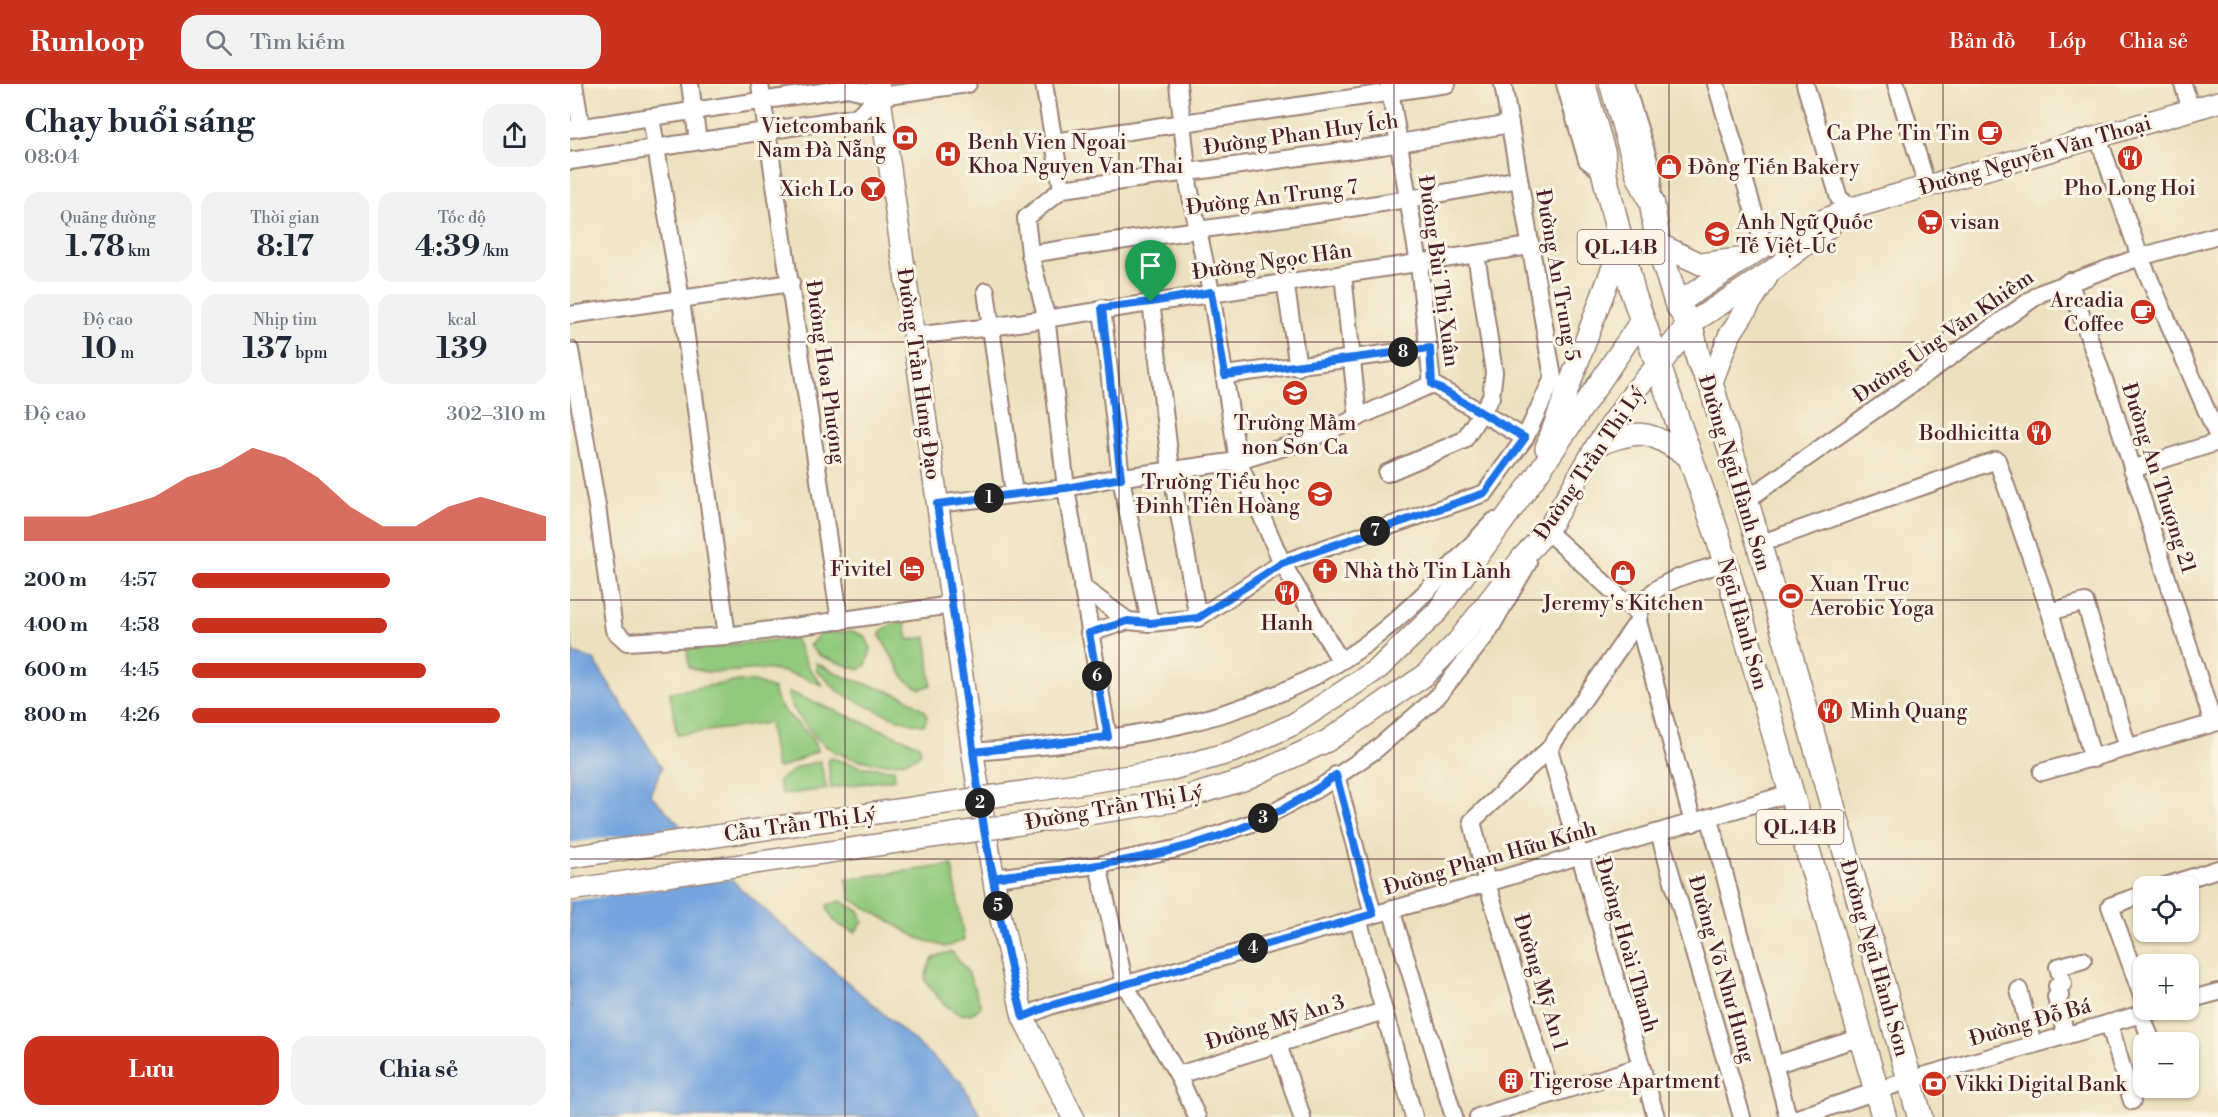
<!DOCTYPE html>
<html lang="vi">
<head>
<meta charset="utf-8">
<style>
	body { margin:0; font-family:"Libre Bodoni",serif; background:#f2f2f3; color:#1f2937; height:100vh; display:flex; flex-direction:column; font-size:22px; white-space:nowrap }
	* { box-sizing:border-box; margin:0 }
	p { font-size:20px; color:#747a83 }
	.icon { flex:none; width:33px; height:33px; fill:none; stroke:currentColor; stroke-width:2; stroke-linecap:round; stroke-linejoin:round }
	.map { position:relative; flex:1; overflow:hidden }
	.sheet { display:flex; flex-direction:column; background:#fff; width:570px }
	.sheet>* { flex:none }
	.controls { position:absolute; left:1563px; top:792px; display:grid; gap:12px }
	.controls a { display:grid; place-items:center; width:66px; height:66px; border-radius:12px; background:#fff; box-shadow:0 2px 4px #0004; font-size:30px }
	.pin { position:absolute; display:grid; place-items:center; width:51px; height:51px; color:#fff; margin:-62px -26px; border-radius:50% 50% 50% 0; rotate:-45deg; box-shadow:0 0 6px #0007 }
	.pin .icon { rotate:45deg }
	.km { position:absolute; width:30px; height:30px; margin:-15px; border-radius:50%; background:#222; color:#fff; font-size:16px; line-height:30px; text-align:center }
	.round { display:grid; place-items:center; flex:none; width:63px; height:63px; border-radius:18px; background:#f2f2f3 }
	.headline { display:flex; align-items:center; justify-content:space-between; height:102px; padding:0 24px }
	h1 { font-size:33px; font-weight:700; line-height:45px }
	.stats { display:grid; grid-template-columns:repeat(3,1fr); gap:9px; height:102px; padding:6px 24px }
	.stats div { display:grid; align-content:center; border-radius:15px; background:#f2f2f3; text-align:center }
	.stats b { font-size:30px; font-weight:700 }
	.stats small { font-size:16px; font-weight:400 }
	.stats p { font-size:16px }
	.chart { height:168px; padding:12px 24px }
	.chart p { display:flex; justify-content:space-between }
	.chart svg { width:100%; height:108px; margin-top:6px; fill:#c8321e; opacity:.7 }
	.action { display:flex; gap:12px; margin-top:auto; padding:12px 24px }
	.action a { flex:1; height:69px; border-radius:18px; background:#c8321e; color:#fff; font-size:24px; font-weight:700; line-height:69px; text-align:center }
	.action a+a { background:#f2f2f3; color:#1f2937 }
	ul { padding:0 24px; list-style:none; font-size:20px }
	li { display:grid; grid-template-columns:96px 72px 1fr; align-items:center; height:45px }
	li i { height:15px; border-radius:8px; background:#c8321e }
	header { display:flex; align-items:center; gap:36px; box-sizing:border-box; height:84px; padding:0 30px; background:#c8321e; color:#fff }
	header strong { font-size:28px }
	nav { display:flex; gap:33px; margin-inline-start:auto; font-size:21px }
	.search { width:420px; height:54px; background:#f2f2f3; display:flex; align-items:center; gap:15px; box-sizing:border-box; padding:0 21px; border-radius:18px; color:#747a83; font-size:22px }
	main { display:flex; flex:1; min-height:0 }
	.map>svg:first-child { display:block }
	.green { fill:#92ca7d; stroke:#6e7454; stroke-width:1.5 }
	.water { fill:#74a4de; stroke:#5f6284; stroke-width:1.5 }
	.pier { fill:#ece1be }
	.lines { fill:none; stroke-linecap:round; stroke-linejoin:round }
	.minor-casing { stroke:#9b8074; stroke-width:20 }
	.major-casing { stroke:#9b8074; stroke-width:24 }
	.highway-casing { stroke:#9b8074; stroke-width:27 }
	.minor { stroke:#fff; stroke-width:16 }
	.major { stroke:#fff; stroke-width:21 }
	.highway { stroke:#fff; stroke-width:24 }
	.major-bridge-casing { stroke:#9b8074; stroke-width:24; stroke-linecap:butt }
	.major-bridge { stroke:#fff; stroke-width:21 }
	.route-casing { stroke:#fff; stroke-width:12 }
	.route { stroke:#1a73e8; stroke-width:8 }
	.grid { fill:none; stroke:#4a1f2b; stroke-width:1.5; stroke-opacity:0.55 }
	.labels { text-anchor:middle; stroke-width:6; stroke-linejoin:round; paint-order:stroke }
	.shield { fill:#fcf5e5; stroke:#7f5f63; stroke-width:1.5 }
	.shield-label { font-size:20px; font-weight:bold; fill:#4a1f2b }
	.poi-label { font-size:21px; fill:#4a1f2b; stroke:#fcf5e5; text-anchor:start }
	.street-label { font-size:21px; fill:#4a1f2b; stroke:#fcf5e5 }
</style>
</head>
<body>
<header>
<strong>Runloop</strong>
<div class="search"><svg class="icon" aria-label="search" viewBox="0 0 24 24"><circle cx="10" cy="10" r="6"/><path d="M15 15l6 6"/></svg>Tìm kiếm</div>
<nav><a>Bản đồ</a><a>Lớp</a><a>Chia sẻ</a></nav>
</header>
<main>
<section class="sheet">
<div class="headline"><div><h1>Chạy buổi sáng</h1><p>08:04</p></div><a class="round"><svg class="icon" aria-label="share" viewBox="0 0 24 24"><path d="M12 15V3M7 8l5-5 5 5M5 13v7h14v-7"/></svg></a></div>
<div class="stats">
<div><p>Quãng đường</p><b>1.78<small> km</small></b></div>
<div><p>Thời gian</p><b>8:17</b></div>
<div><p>Tốc độ</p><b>4:39<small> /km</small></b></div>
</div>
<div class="stats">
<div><p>Độ cao</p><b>10<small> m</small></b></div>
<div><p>Nhịp tim</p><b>137<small> bpm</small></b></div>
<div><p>kcal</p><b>139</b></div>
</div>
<div class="chart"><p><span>Độ cao</span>302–310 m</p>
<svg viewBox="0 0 160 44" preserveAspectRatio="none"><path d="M0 44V34L10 34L20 34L30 30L40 26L50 18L60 14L70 6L80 10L90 18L100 30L110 38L120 38L130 30L140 26L150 30L160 34V44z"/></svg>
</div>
<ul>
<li><b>200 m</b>4:57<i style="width:56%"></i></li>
<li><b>400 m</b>4:58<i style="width:55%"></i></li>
<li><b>600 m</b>4:45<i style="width:66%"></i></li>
<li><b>800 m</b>4:26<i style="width:87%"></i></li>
</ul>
<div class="action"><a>Lưu</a><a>Chia sẻ</a></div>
</section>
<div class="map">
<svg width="1648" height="1033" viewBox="0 0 1648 1033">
	<rect width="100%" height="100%" fill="#fcf5e5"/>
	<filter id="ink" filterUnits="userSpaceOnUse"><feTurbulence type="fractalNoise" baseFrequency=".0167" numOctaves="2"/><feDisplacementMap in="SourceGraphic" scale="12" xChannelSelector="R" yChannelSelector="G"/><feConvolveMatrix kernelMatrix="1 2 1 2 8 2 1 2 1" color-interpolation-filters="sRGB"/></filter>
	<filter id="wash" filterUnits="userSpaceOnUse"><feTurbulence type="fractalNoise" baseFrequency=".008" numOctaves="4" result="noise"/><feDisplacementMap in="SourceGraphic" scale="24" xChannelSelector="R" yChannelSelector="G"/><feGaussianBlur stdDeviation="1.35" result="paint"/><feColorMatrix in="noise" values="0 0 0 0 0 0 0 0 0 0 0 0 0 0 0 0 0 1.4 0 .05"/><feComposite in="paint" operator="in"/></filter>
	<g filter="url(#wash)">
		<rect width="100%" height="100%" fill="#ece1be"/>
		<g class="green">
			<path d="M 335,538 L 338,556 L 357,553 L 361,601 L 350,605 L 335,595 L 310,552 L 311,547 L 323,540 Z"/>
			<path d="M 282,547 L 295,552 L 301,565 L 296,581 L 289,586 L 250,572 L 239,562 L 250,550 Z"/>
			<path d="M 225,554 L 237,581 L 252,601 C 236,594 220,588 202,586 C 178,583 138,594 119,583 L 117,565 Z"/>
			<path d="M 246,579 L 275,593 L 333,612 L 355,627 L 357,633 L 354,641 C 336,641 283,617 267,606 C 260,601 255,592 247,588 Z"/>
			<path d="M 169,597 L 184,598 L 204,605 C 204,631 244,643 247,667 L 211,684 L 206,683 L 199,639 L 107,651 L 100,608 Z"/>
			<path d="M 219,608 L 349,661 L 351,668 C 334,689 274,677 256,662 C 246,655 213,618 219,608 Z"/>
			<path d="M 261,674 L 293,683 L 324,685 L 325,695 L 261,704 L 258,676 Z"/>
			<path d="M 250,677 L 257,705 L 212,711 L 208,697 L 228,683 Z"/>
			<path d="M 382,781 L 394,856 L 376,863 L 348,854 L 281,815 L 276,795 Z"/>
			<path d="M 271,817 L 290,828 L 293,838 L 285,848 C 270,843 260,837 257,821 Z"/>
			<path d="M 382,868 L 398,888 L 411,922 C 392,946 366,913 355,896 C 359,876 362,871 382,868 Z"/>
		</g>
		<path class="water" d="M 0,551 L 3,569 L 24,576 L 92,684 L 80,710 L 171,805 L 391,998 L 412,1033 L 0,1033 Z"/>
		<path class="pier" d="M 115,742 L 165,794 L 0,817 L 0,759 Z"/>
	</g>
	<g filter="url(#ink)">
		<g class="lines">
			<g class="minor-casing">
				<g id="minor">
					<path d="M 4,0 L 11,43"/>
					<path d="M 120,0 L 128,57"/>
					<path d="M 190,0 L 270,537"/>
					<path d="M 474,0 L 492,105 L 456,134 L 460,170 L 476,232 L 496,404 L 538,653"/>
					<path d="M 608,0 L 619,103 L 641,208 L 668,377 L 712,479 L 770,576"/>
					<path d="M 819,0 L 849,180 L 862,300"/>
					<path d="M 995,0 L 1017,76 L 1034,89"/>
					<path d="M 1055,0 L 1083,90 L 1082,115"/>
					<path d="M 1146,0 L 1194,162"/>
					<path d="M 1235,0 L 1269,114 L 1282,124"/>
					<path d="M 1326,0 L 1357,102"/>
					<path d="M 1613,0 L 1621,26"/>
					<path d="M 81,33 L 111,216 L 157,552"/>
					<path d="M 0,45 L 278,4 L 310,12 L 398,0"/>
					<path d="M 1528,53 L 1570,173 L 1648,353"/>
					<path d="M 484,58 L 877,0"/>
					<path d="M 0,77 L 286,33 L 310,12"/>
					<path d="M 492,105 L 812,62 L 940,40"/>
					<path d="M 460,170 C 623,145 787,127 949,95"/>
					<path d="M 773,190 L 788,334"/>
					<path d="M 715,197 L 728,283"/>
					<path d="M 1499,197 L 1538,307 L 1643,639"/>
					<path d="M 416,207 L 444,410"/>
					<path d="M 581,217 L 601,386 L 628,534"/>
					<path d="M 532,224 L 551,394 L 580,539"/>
					<path d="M 0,231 L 221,199"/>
					<path d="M 343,252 L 421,243 L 960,162"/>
					<path d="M 0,266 L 27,422 L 44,546 L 57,558 L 157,552 L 382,521"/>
					<path d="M 655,291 L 859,264"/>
					<path d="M 862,300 L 955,354"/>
					<path d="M 1562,385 L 1648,358"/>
					<path d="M 817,389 L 894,356 L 921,313 L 924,288 L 906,170"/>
					<path d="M 1175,417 L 1471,209 L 1570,173 L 1648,151"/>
					<path d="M 367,420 L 496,404 L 539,395 L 668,377 L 738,356 L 862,300"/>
					<path d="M 971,456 L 977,447 L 1068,530"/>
					<path d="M 1189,460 L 1427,376 L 1480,528 L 1523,675"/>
					<path d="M 512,503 L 558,537"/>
					<path d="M 1480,528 L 1515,518 L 1558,664"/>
					<path d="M 1068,537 L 1123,739"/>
					<path d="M 519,549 L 558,537 L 580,539 L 628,534 L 712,479 L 915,409 L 955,354 L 983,294 L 933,0"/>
					<path d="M 979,665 L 1086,1033"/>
					<path d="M 403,668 C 540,657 682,644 796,560 C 843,525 884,479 924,437"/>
					<path d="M 1472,688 L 1648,638"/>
					<path d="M 766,691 L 803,830"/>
					<path d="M 1140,735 L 1218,1033"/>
					<path d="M 1089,749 L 1172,1033"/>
					<path d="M 528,781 L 555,901 L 608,991 L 627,1033"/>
					<path d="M 424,794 L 528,781 L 606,765 L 685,738 L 751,703 L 804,667 L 866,614 L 917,550 L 958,479"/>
					<path d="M 1595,802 L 1648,785"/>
					<path d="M 1574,810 L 1540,822 L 1574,918"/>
					<path d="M 821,825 L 884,1033"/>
					<path d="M 788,835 L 844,1033"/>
					<path d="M 1449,906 L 1463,961"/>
					<path d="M 1618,916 L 1648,908"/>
					<path d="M 1571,930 L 1582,958"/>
					<path d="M 453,933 L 482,921 L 917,799 L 1211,712"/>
					<path d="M 1539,939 L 1562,1017"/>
					<path d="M 1496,951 L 1486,913 L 1490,912 L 1487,902 L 1493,900 L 1488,883 L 1513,876"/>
					<path d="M 708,960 L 732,1033"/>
					<path d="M 1204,981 L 1282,956"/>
					<path d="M 608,991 L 814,927"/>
					<path d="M 981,1010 L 917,799 L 902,737 L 979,665 L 1068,537 C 1072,499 1117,491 1147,481"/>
					<path d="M 908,1033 L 1069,983"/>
					<path d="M 1230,1033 L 1339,996 L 1586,926"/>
				</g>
			</g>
			<g class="major-casing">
				<g id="major">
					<path d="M 308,0 L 405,684 L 428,821 L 453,933 L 503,1033"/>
					<path d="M 1088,160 L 1131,180 L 1169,175"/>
					<path d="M 1107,220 L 1194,162 L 1282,124 L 1648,18"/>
					<path d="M 1120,240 L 1200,188 L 1260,142"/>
					<path d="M 1141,301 L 1159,252 L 1197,193"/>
					<path d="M 1027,361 C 1076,343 1078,348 1121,374"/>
					<path d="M 976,364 L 1051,161"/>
					<path d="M 460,707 L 599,686 L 665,667 L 724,640 L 809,584 L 867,528 L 964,395 L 1071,237"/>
					<path d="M 464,738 L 604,717 L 673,696 L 757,657 L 854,592 L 888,557 L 952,474 L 977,447 L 1027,361 L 1067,304 L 1087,282"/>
				</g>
			</g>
			<g class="highway-casing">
				<g id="highway">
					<path d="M 1013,0 L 1033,69 L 1034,89 L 1063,209 L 1148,453 L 1314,1033"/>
					<path d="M 1042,0 L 1069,92 L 1082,119 L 1088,160 L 1107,220 L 1120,240 L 1129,277 L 1141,301 L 1189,460 L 1350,1033"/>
					<path d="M 1087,282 L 1120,240"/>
				</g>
			</g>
			<use href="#minor" class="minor"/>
			<use href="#major" class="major"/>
			<use href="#highway" class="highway"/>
			<g class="major-bridge-casing">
				<g id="major-bridge">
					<path d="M 0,773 L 460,707"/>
					<path d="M 0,806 L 464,738"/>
				</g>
			</g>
			<use href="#major-bridge" class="major-bridge"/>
		</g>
	</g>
	<g class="lines" filter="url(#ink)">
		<g class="route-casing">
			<path id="route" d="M 581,218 L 532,224 L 551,394 L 496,404 L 367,420 L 401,648 C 407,697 412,746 424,794 C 454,788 484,787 515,783 C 602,771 696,746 766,691 L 803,830 L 482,921 L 453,933 C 430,846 415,757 403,668 L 538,653 L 519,549 L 558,537 L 580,539 L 628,534 L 712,479 L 915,409 L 955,354 L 862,300 L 860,264 L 655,291 L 641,208 L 581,218"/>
		</g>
		<use href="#route" class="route"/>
	</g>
	<path class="grid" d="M 275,0 L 275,1033M 549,0 L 549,1033M 824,0 L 824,1033M 1099,0 L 1099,1033M 1373,0 L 1373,1033M 0,258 L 1648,258M 0,516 L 1648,516M 0,775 L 1648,775"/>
	<defs>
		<g id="cafe-disc" transform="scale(1.35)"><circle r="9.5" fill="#c8321e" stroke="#fcf5e5"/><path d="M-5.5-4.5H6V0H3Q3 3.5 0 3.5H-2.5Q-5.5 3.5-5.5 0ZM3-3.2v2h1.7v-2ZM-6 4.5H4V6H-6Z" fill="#fff"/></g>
		<g id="bank-disc" transform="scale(1.35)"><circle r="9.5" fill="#c8321e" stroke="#fcf5e5"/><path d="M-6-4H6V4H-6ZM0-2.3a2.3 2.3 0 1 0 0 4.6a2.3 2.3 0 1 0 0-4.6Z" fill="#fff"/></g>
		<g id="hospital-disc" transform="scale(1.35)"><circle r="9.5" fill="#c8321e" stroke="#fcf5e5"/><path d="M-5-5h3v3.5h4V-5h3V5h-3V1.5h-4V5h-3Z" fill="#fff"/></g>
		<g id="restaurant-disc" transform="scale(1.35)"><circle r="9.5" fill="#c8321e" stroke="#fcf5e5"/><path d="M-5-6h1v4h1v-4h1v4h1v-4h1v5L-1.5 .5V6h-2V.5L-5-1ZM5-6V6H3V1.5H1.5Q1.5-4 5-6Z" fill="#fff"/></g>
		<g id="shop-disc" transform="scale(1.35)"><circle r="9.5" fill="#c8321e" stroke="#fcf5e5"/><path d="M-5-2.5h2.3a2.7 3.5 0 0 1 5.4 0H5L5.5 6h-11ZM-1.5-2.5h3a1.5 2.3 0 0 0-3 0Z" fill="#fff"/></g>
		<g id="bar-disc" transform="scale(1.35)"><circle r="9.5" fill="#c8321e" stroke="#fcf5e5"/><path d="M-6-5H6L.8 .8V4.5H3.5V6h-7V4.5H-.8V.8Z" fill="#fff"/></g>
		<g id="supermarket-disc" transform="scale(1.35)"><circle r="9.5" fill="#c8321e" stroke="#fcf5e5"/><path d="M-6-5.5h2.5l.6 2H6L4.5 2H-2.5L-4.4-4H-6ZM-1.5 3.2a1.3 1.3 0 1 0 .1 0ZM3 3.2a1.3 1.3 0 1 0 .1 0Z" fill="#fff"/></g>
		<g id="school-disc" transform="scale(1.35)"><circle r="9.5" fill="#c8321e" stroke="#fcf5e5"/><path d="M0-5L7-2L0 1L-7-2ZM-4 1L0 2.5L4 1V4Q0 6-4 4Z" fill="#fff"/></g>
		<g id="hotel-disc" transform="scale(1.35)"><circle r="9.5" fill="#c8321e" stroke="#fcf5e5"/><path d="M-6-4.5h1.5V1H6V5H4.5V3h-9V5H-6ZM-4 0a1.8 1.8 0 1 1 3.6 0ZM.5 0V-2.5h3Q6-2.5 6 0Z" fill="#fff"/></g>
		<g id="church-disc" transform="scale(1.35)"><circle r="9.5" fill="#c8321e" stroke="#fcf5e5"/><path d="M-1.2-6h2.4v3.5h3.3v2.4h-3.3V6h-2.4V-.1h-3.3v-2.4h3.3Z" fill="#fff"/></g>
		<g id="stadium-disc" transform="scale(1.35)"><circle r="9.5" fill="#c8321e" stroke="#fcf5e5"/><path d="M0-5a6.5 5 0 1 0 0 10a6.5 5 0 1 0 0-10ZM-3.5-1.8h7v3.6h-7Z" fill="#fff"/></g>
		<g id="building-disc" transform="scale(1.35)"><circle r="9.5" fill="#c8321e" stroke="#fcf5e5"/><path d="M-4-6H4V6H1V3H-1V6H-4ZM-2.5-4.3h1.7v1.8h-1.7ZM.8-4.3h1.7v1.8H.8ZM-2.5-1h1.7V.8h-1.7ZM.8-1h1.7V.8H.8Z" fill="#fff"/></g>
	</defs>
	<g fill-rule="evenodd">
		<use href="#cafe-disc" x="1420" y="49"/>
		<use href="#bank-disc" x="335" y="54"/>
		<use href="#hospital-disc" x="378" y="70"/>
		<use href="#restaurant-disc" x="1560" y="74"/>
		<use href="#shop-disc" x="1099" y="83"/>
		<use href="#bar-disc" x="303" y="105"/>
		<use href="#supermarket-disc" x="1360" y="138"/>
		<use href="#school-disc" x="1147" y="150"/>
		<use href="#cafe-disc" x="1573" y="228"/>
		<use href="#school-disc" x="725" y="309"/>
		<use href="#restaurant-disc" x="1469" y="349"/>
		<use href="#school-disc" x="750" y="410"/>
		<use href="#hotel-disc" x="342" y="485"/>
		<use href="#church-disc" x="755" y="487"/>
		<use href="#shop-disc" x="1053" y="489"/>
		<use href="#restaurant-disc" x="717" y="509"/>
		<use href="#stadium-disc" x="1221" y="512"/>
		<use href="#restaurant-disc" x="1260" y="627"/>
		<use href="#building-disc" x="941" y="997"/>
		<use href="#bank-disc" x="1364" y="1000"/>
	</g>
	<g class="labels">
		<g class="shield">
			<rect x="1007.5" y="146" width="87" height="34" rx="4.5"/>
			<rect x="1186.5" y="726" width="87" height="34" rx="4.5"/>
		</g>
		<g class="shield-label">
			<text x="1051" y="170">QL.14B</text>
			<text x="1230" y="750">QL.14B</text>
		</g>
		<g class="poi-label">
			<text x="316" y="49" text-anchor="end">Vietcombank<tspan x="316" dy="24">Nam Đà Nẵng</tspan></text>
			<text x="1400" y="56" text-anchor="end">Ca Phe Tin Tin</text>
			<text x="398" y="65">Benh Vien Ngoai<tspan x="398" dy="24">Khoa Nguyen Van Thai</tspan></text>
			<text x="1118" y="90">Đồng Tiến Bakery</text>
			<text x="1560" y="111" text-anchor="middle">Pho Long Hoi</text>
			<text x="284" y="112" text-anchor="end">Xich Lo</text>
			<text x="1166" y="145">Anh Ngữ Quốc<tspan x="1166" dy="24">Tế Việt-Úc</tspan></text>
			<text x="1380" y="145">visan</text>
			<text x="1554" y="223" text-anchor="end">Arcadia<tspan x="1554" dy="24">Coffee</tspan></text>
			<text x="725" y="346" text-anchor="middle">Trường Mầm<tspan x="725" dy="24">non Sơn Ca</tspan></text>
			<text x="1450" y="356" text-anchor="end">Bodhicitta</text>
			<text x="730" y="405" text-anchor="end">Trường Tiểu học<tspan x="730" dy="24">Đinh Tiên Hoàng</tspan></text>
			<text x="322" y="492" text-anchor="end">Fivitel</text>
			<text x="774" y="494">Nhà thờ Tin Lành</text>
			<text x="1240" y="507">Xuan Truc<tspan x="1240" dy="24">Aerobic Yoga</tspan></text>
			<text x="1053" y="526" text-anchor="middle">Jeremy's Kitchen</text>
			<text x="717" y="546" text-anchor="middle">Hanh</text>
			<text x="1280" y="634">Minh Quang</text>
			<text x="960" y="1004">Tigerose Apartment</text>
			<text x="1384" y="1007">Vikki Digital Bank</text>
		</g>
		<g class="street-label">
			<text transform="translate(731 50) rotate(-8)" y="7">Đường Phan Huy Ích</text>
			<text transform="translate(1465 71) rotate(-16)" y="7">Đường Nguyễn Văn Thoại</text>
			<text transform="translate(702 113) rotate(-7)" y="7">Đường An Trung 7</text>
			<text transform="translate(702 177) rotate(-8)" y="7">Đường Ngọc Hân</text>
			<text transform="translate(869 187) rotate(82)" y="7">Đường Bùi Thị Xuân</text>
			<text transform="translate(988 191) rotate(80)" y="7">Đường An Trung 5</text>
			<text transform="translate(1373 252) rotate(-35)" y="7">Đường Ung Văn Khiêm</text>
			<text transform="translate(256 288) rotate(82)" y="7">Đường Hoa Phượng</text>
			<text transform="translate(349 290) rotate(82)" y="7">Đường Trần Hưng Đạo</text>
			<text transform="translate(1019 379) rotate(-56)" y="7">Đường Trần Thị Lý</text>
			<text transform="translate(1165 389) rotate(73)" y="7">Đường Ngũ Hành Sơn</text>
			<text transform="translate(1589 394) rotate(72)" y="7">Đường An Thượng 21</text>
			<text transform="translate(1173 540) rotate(74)" y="7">Ngũ Hành Sơn</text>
			<text transform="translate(544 723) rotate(-10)" y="7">Đường Trần Thị Lý</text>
			<text transform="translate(230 740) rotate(-8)" y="7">Cầu Trần Thị Lý</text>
			<text transform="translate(920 774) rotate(-16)" y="7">Đường Phạm Hữu Kính</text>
			<text transform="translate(1057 861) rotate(74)" y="7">Đường Hoài Thanh</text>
			<text transform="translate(1305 874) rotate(74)" y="7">Đường Ngũ Hành Sơn</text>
			<text transform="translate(1152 885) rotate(74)" y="7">Đường Võ Như Hưng</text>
			<text transform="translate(971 898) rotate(73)" y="7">Đường Mỹ An 1</text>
			<text transform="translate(705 938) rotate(-17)" y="7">Đường Mỹ An 3</text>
			<text transform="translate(1460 938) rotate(-16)" y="7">Đường Đỗ Bá</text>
		</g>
	</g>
</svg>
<div class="controls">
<a><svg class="icon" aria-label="locate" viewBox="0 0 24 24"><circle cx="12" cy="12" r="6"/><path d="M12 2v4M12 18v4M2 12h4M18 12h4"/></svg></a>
<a>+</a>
<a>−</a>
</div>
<div class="pin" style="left:581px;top:218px;background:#1e9e55"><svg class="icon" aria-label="arrive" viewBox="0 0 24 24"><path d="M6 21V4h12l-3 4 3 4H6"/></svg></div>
<b class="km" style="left:419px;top:414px">1</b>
<b class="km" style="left:410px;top:719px">2</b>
<b class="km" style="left:693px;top:734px">3</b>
<b class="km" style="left:683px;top:864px">4</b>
<b class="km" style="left:428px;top:822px">5</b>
<b class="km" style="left:527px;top:592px">6</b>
<b class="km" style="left:805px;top:447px">7</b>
<b class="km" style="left:833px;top:268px">8</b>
</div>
</main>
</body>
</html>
